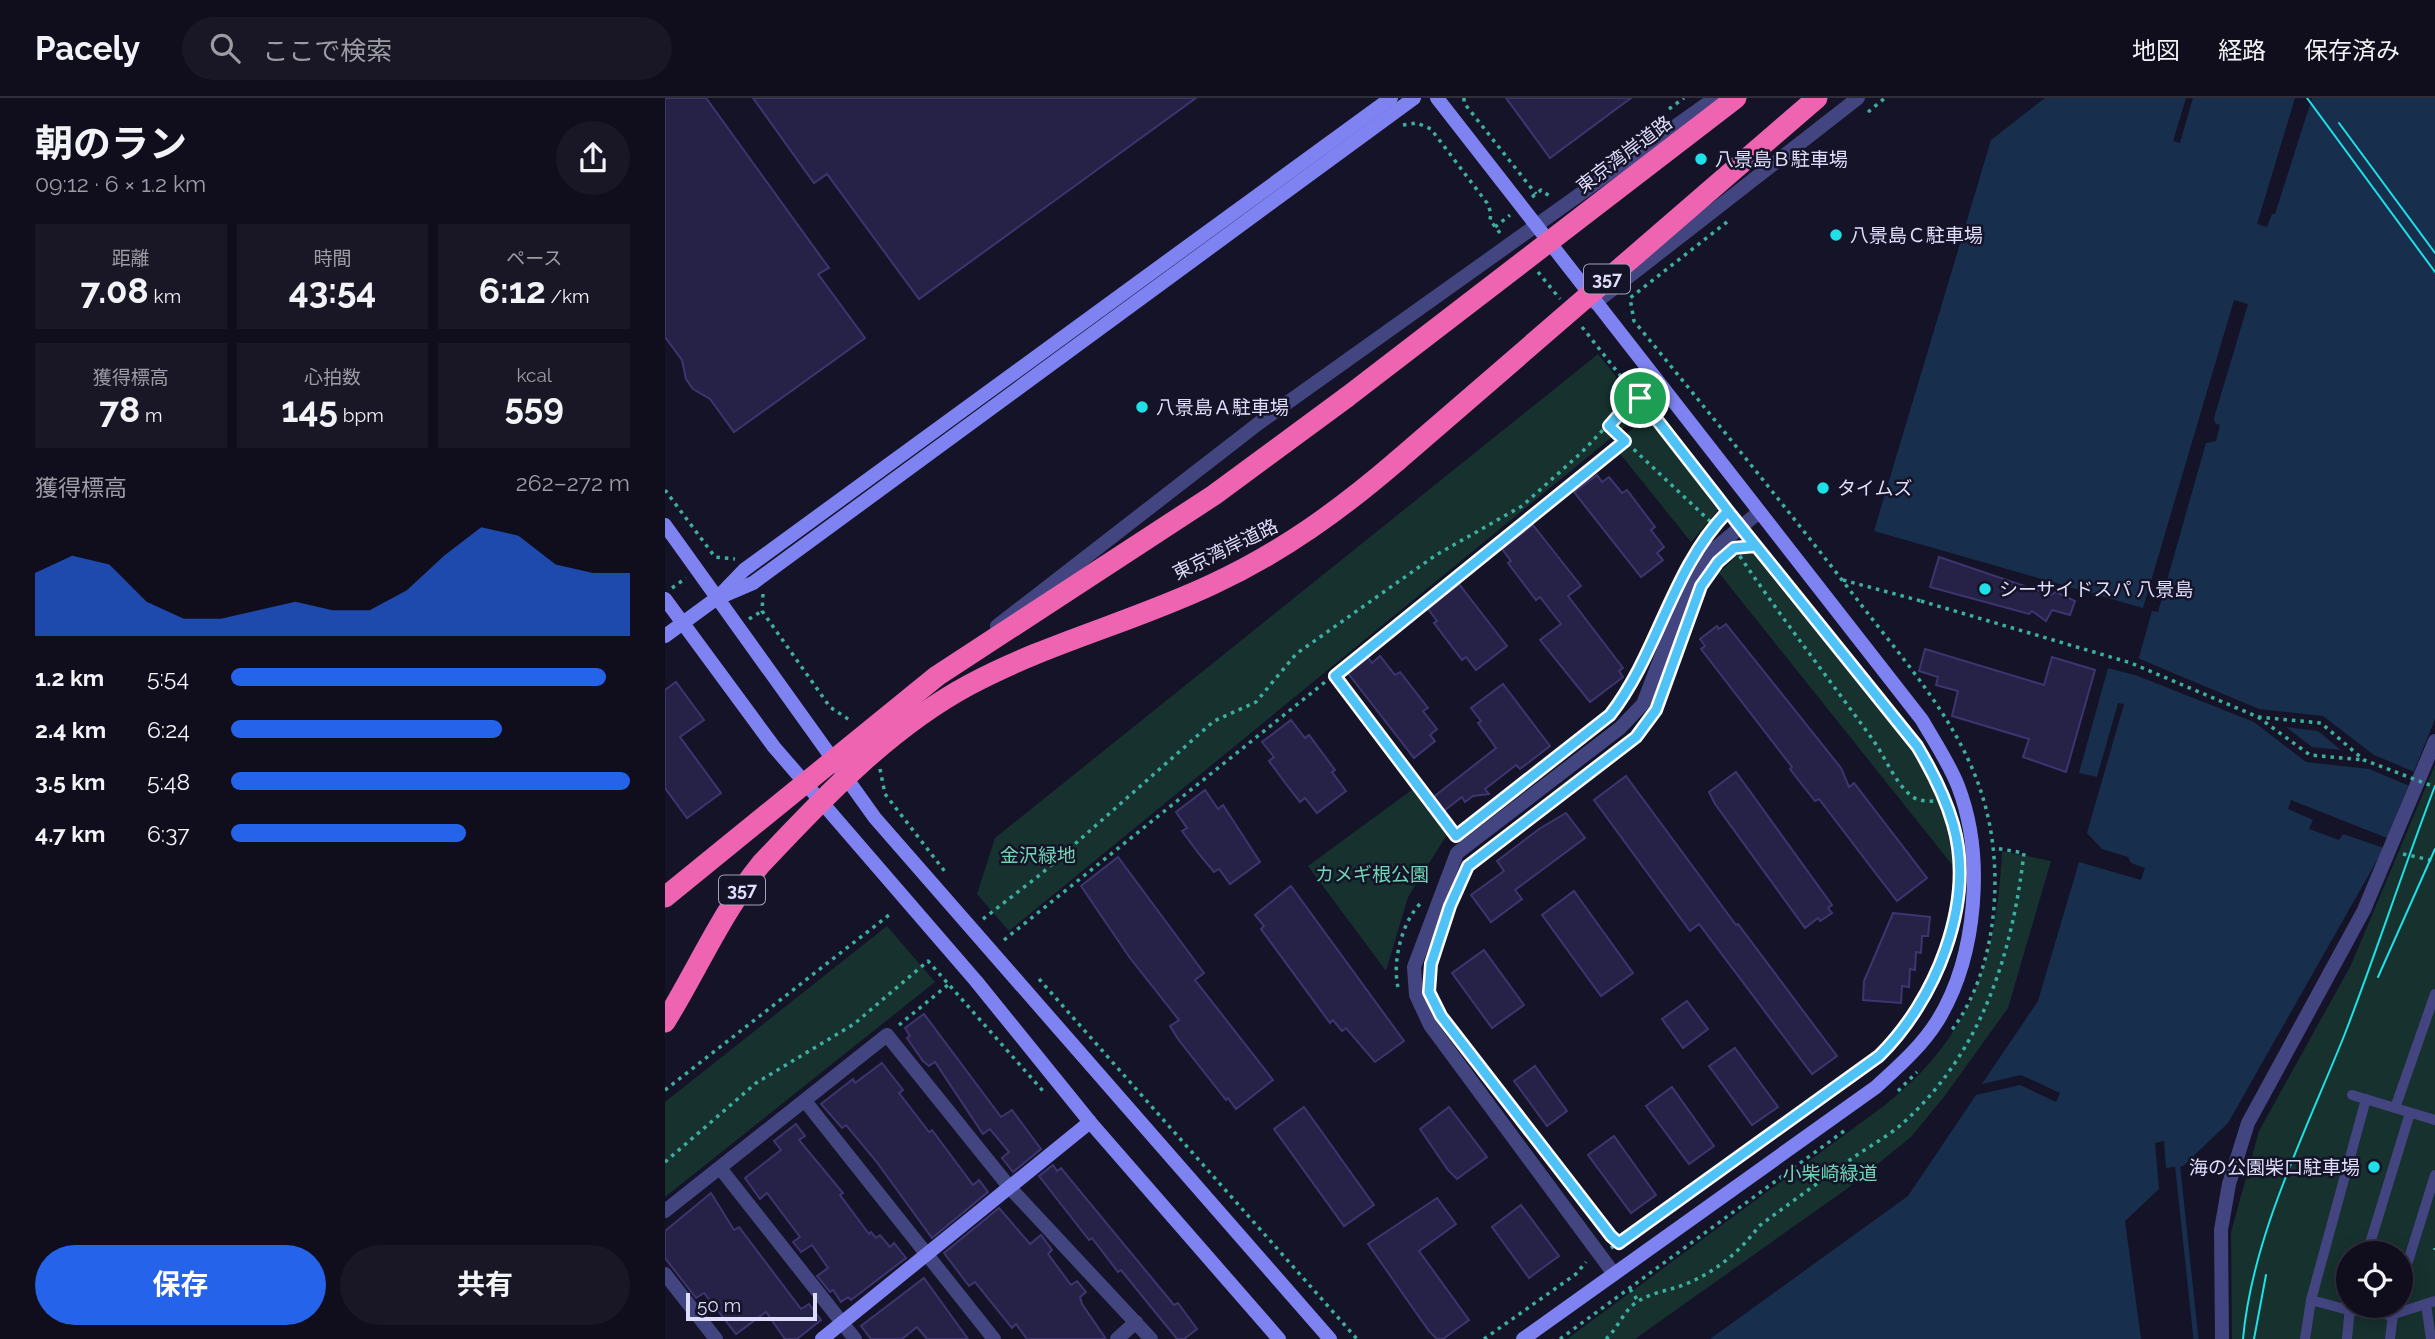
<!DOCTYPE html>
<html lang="ja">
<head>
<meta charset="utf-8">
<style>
	body { margin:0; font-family:Raleway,"Noto Sans JP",sans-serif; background:#191726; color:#f1f3f6; height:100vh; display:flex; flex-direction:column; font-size:26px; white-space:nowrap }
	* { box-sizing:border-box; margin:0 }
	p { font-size:23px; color:#9c9ca4 }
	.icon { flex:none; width:38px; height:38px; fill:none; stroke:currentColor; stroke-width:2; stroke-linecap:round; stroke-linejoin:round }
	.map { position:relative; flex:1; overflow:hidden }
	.drawer { display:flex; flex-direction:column; background:#100e1d; width:665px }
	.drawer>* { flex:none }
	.controls { position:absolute; left:1671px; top:1143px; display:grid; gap:14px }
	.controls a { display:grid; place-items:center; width:77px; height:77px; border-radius:50%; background:#100e1d; box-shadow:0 4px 18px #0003,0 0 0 2px #302e3b; font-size:35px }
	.scale { position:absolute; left:21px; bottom:18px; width:131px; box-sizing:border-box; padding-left:7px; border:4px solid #deddfb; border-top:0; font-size:19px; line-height:24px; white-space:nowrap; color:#deddfb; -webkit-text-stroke:5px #151327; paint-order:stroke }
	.pin { position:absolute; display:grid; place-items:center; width:60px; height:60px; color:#fff; margin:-30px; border:4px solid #fff; border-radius:50%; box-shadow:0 2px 7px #0007 }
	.round { display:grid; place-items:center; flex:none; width:74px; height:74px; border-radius:37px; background:#191726 }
	.summary { display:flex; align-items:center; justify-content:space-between; height:119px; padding:0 35px }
	h1 { font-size:38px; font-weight:700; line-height:52px }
	.figures { display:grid; grid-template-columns:repeat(3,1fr); gap:10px; height:119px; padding:7px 35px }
	.figures div { display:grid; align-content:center; border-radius:0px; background:#191726; text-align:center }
	.figures b { font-size:35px; font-weight:700 }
	.figures small { font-size:19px; font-weight:400 }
	.figures p { font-size:19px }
	.chart { height:196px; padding:14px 35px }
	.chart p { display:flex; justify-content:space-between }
	.chart svg { width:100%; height:126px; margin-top:7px; fill:#2563eb; opacity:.7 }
	.primary-button { display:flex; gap:14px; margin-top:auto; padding:14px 35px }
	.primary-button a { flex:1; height:80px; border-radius:42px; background:#2563eb; color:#fff; font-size:28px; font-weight:700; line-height:80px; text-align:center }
	.primary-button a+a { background:#191726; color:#f1f3f6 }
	ul { padding:0 35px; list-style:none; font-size:23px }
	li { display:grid; grid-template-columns:112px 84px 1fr; align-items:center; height:52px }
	li i { height:18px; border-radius:9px; background:#2563eb }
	header { display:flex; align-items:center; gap:42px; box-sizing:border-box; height:98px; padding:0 35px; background:#100e1d; border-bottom:2px solid #302e3b }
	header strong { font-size:33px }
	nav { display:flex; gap:38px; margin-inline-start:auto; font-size:24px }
	.search { width:490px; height:63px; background:#191726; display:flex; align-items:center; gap:18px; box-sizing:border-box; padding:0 24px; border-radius:38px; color:#9c9ca4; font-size:26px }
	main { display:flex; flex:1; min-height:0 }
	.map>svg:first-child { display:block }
	.green { fill:#16312e; fill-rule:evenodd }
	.water { fill:#172f4c }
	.pier { fill:#151327; fill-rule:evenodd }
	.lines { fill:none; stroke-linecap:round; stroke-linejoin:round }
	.stream { stroke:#172f4c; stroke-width:5 }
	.building { fill:#262146; stroke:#3d3570; stroke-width:2 }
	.path { stroke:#3dafa0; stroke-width:3.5; stroke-dasharray:3.5 5; stroke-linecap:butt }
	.lane { stroke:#434581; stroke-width:10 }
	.street { stroke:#434581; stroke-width:14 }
	.secondary { stroke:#7e83f1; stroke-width:14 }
	.highway { stroke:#ef64b0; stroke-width:21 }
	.tram { stroke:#1de1e7; stroke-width:2 }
	.path-bridge { stroke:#3dafa0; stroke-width:3.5; stroke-dasharray:3.5 5; stroke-linecap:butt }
	.highway-bridge { stroke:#ef64b0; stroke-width:21 }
	.route-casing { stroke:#fff; stroke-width:14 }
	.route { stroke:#4fc3f7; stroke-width:9 }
	.poi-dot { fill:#1de1e7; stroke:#151327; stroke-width:2.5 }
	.labels { text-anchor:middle; stroke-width:5; stroke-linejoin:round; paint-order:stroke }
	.shield { fill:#151327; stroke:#a2a0bb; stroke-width:2 }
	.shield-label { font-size:18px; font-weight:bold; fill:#deddfb }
	.street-label { font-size:19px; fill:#deddfb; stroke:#151327 }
	.poi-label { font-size:19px; fill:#deddfb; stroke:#151327; text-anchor:start }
	.park-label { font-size:19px; fill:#6fd5b5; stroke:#151327 }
</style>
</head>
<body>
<header>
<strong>Pacely</strong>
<div class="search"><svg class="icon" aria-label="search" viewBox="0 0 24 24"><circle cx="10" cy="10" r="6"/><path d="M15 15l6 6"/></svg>ここで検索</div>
<nav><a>地図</a><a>経路</a><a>保存済み</a></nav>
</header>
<main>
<section class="drawer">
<div class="summary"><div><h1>朝のラン</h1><p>09:12 · 6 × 1.2 km</p></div><a class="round"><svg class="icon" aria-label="share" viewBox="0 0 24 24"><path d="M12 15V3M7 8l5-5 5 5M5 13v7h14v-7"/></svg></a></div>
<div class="figures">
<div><p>距離</p><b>7.08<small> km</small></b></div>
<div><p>時間</p><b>43:54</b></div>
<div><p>ペース</p><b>6:12<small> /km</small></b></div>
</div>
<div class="figures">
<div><p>獲得標高</p><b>78<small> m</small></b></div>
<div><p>心拍数</p><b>145<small> bpm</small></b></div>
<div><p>kcal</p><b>559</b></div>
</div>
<div class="chart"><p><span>獲得標高</span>262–272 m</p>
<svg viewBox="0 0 160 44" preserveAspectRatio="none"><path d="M0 44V22L10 16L20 19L30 32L40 38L50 38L60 35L70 32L80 35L90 35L100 28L110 16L120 6L130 9L140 19L150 22L160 22V44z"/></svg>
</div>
<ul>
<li><b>1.2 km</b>5:54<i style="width:94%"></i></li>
<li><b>2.4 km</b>6:24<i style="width:68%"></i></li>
<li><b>3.5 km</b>5:48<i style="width:100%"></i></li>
<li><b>4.7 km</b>6:37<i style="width:59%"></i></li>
</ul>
<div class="primary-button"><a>保存</a><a>共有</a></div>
</section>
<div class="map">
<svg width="1770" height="1241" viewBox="0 0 1770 1241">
	<rect width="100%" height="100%" fill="#151327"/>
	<g class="green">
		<path d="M 933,256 L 979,313 L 344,833 L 312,796 L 330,740 Z"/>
		<path d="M 983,318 L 1053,412 L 1026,444 L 948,347 Z"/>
		<path d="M 1076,453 L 1088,454 C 1146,529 1229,607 1270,691 C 1281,715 1284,743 1289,769 L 1054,475 Z"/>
		<path d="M 1770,667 L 1770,1241 L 1567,1241 L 1566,1134 L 1594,1033 L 1686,867 ZM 1684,1155 L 1736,1155 L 1736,1208 L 1684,1208 Z"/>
		<path d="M 748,691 L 783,735 L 743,799 L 721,873 L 643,768 Z"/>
		<path d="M 1337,753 L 1386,763 L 1343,910 L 1279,999 L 1246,1039 L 1183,1090 L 970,1241 L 902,1241 L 1220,1007 C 1306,939 1332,860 1337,753 Z"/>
		<path d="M 222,828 L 270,884 L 0,1099 L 0,1004 Z"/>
	</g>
	<path class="water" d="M 1380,0 L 1521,0 L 1508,43 L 1515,45 L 1528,0 L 1630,0 L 1592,126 L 1602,129 L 1607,116 L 1610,116 L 1647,0 L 1770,0 L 1770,621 L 1722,740 L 1626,702 L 1623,711 L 1648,722 L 1644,731 L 1674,742 L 1678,736 L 1719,750 L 1563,1025 L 1518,1068 L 1501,1070 L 1499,1043 L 1490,1045 L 1494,1091 L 1460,1123 L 1476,1241 L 1045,1241 L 1243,1098 L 1311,997 L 1355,987 L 1391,1004 L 1395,995 L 1356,977 L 1317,986 L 1373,903 L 1414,764 L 1476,782 L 1480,770 L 1466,765 L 1463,759 L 1437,751 L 1422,735 L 1459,606 L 1453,605 L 1432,679 L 1414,675 L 1443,570 L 1469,577 L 1487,513 L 1493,514 L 1541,345 L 1551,343 L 1555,327 L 1550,325 L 1549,320 L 1583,206 L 1569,202 L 1478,510 L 1209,433 L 1326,42 Z"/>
	<path class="pier" d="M 1470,559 L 1594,611 L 1658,618 L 1709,657 L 1752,675 L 1747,689 L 1704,671 L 1641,664 L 1589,624 L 1445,567 L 1466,573 ZM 1621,629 L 1653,633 L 1676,652 L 1647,649 Z"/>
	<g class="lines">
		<path class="stream" d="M 1512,1063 L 1531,1241"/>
	</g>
	<g class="building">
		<path d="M 0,0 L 41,0 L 164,170 L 153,176 L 200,240 L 69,334 L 45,301 L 28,291 L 21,281 L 17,262 L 0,239 Z"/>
		<path d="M 88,0 L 531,0 L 254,201 L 162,76 L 149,85 Z"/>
		<path d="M 841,0 L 966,0 L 885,60 Z"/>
		<path d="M 932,377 L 937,384 L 944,379 L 957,395 L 962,392 L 990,429 L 986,432 L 999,449 L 992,455 L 998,462 L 976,479 L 909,394 Z"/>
		<path d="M 868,427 L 916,488 L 903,498 L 958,570 L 954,573 L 958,579 L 925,604 L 875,542 L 896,526 L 875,499 L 871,502 L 843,465 L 846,463 L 837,451 Z"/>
		<path d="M 1274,459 L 1386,497 L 1391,494 L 1410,503 L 1405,517 L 1387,512 L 1381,523 L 1367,513 L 1364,516 L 1265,489 Z"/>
		<path d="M 794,486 L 842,548 L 811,572 L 801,559 L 797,562 L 769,525 L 772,523 L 763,511 Z"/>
		<path d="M 1061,526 L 1176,670 L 1184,689 L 1189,685 L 1262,780 L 1232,803 L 1154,701 L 1150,703 L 1125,671 L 1127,669 L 1036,551 L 1040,548 L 1035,541 L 1052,528 L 1054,531 Z"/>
		<path d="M 1260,551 L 1379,587 L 1387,559 L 1430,572 L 1401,674 L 1358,659 L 1364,641 L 1287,618 L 1293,593 L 1271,587 L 1273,579 L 1254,573 Z"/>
		<path d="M 702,558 L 707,565 L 715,558 L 730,577 L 735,574 L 763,610 L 758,613 L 772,631 L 765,637 L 770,643 L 749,660 L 682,574 Z"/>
		<path d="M 11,584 L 39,622 L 15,639 L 56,695 L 22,720 L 0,690 L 0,592 Z"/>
		<path d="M 838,586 L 885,648 L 855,671 L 851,667 L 820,691 L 824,696 L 808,698 L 800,704 L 797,699 L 776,715 L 766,701 L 831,650 L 813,625 L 816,623 L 806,610 Z"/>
		<path d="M 626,622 L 640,640 L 644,637 L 670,672 L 667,674 L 681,693 L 652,715 L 640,700 L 635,704 L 621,686 L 604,663 L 609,659 L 597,644 Z"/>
		<path d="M 1071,674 L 1167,807 L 1163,810 L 1167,815 L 1155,823 L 1153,820 L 1140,830 L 1050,706 L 1044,694 Z"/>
		<path d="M 961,678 L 1071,827 L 1073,826 L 1172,958 L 1147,976 L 1034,826 L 1025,833 L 929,702 Z"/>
		<path d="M 540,692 L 553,711 L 558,707 L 595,764 L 565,786 L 554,771 L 549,774 L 534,756 L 517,733 L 522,730 L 511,714 Z"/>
		<path d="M 901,715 L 920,740 L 850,792 L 857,801 L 826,824 L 806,797 L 839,773 L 832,763 L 874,731 Z"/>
		<path d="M 453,759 L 539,875 L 530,882 L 608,982 L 571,1011 L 563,1000 L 561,1002 L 513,941 L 505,928 L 514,922 L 465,860 L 416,788 Z"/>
		<path d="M 626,788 L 739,943 L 710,964 L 681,930 L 677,933 L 668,922 L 665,925 L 596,831 L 599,828 L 590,817 Z"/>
		<path d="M 909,793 L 968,875 L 936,898 L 877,817 Z"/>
		<path d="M 1228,815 L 1265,819 L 1263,838 L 1257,838 L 1256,855 L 1251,854 L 1250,872 L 1245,871 L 1244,889 L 1237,888 L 1236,905 L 1198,902 L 1199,883 Z"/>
		<path d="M 819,852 L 859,907 L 827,930 L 787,875 Z"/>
		<path d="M 1022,903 L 1043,931 L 1018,950 L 997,921 Z"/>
		<path d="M 259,916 L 336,1019 L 347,1012 L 376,1051 L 348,1074 L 337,1060 L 344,1054 L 325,1031 L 318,1036 L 270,964 L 264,968 L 258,963 L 242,940 L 245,938 L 240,930 Z"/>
		<path d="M 1070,950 L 1113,1009 L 1087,1027 L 1044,968 Z"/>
		<path d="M 217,965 L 238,992 L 234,995 L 264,1034 L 267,1032 L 308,1087 L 314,1082 L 323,1094 L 267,1140 L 211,1063 L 181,1027 L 177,1030 L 156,1006 L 188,981 L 190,985 Z"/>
		<path d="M 870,968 L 902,1013 L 882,1028 L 849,983 Z"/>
		<path d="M 1007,989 L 1049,1048 L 1024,1066 L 981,1008 Z"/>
		<path d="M 639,1009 L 709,1107 L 679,1128 L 609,1031 Z"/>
		<path d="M 784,1009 L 822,1059 L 792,1081 L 783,1072 L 755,1031 Z"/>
		<path d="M 131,1026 L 140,1038 L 134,1042 L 178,1095 L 175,1097 L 204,1136 L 206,1134 L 211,1140 L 215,1137 L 225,1149 L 229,1145 L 241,1160 L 186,1202 L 183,1199 L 176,1204 L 168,1192 L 165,1194 L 152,1178 L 163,1170 L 147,1147 L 136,1154 L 128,1144 L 135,1139 L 102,1095 L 95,1101 L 80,1080 L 116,1052 L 109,1043 Z"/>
		<path d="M 949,1038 L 991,1097 L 966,1115 L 923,1057 Z"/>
		<path d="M 388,1067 L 392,1073 L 396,1070 L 509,1207 L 513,1205 L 532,1231 L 519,1241 L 512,1241 L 456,1172 L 453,1174 L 427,1140 L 424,1142 L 374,1078 Z"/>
		<path d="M 46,1095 L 69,1132 L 74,1129 L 136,1211 L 144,1206 L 156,1222 L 132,1241 L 120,1241 L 101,1214 L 71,1236 L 39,1195 L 31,1200 L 0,1160 L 0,1133 Z"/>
		<path d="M 772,1100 L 791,1126 L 754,1153 L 804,1222 L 778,1241 L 772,1241 L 764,1233 L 703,1146 Z"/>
		<path d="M 856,1107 L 894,1158 L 864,1180 L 827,1129 Z"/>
		<path d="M 334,1110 L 365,1146 L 376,1137 L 387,1152 L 383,1156 L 406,1187 L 412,1183 L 421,1194 L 415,1199 L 417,1206 L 441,1241 L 362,1241 L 351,1226 L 347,1230 L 310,1184 L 304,1188 L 279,1155 Z"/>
		<path d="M 259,1180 L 303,1241 L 262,1241 L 252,1229 L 237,1241 L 206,1241 L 196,1228 Z"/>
	</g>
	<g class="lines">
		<g class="path">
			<path d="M 799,0 L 799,5 L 871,96"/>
			<path d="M 1004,11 L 1019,0"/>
			<path d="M 1203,14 L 1220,0"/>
			<path d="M 738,27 L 752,25 L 766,31 L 822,105 L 826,115 L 825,122 L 835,135"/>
			<path d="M 867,99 L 876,92 L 886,99"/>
			<path d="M 1062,124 L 965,200 L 969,223 C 1045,316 1121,409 1194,504 C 1240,564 1296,626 1318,700 C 1340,771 1333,872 1286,933"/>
			<path d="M 830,129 L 845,117"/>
			<path d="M 873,174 L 895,201"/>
			<path d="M 917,229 L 1066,418"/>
			<path d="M 944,328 L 1049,427"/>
			<path d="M 0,392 L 50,459 L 70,461"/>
			<path d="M 1045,432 L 1063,413"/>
			<path d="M 1084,440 L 1253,649"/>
			<path d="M 1070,451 C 1114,517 1162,578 1208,642 C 1221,660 1230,686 1248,699 C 1257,705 1270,703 1280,702"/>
			<path d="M 1178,482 L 1256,503"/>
			<path d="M 7,490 L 21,480"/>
			<path d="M 98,496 L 97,513 L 165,609 L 186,623"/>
			<path d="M 84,521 L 97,513"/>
			<path d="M 670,578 L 791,738"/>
			<path d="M 950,610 L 962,595 L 971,575"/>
			<path d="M 1593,619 L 1645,657 L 1699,662"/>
			<path d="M 215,671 L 220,696 L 281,775"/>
			<path d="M 1738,756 L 1770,763"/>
			<path d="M 808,765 L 863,723"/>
			<path d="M 318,821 L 376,776 L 549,623 L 591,604 L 631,556 L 771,457 L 857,408 L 916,355 L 958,311 L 975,300"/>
			<path d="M 339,842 L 960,343"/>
			<path d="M 374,881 L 692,1241"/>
			<path d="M 733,889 C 727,864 737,823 756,805"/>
			<path d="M 234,927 L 284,886"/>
			<path d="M 0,992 L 224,817"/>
			<path d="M 1233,993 L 1252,974"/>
			<path d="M 874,1046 L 954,1145"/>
			<path d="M 0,1064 L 91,985 L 189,926 L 263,863 L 378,993"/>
			<path d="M 946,1150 L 1214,958 C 1250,922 1269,880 1287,833"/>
			<path d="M 1770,1150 L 1770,1152"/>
			<path d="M 965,1191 L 973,1203"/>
			<path d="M 819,1241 L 911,1176 L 921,1164"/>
			<path d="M 895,1241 L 1179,1033"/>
			<path d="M 941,1241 C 953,1230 959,1212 972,1204 C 988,1193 1006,1193 1023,1185 C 1050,1174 1077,1152 1094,1128 C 1125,1105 1157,1082 1189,1059 C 1205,1048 1223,1038 1237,1026 C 1317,954 1347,857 1359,755 L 1330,750"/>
		</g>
		<g class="lane">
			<path d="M 1687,997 L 1770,1022"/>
			<path d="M 1730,1010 L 1770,896"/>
			<path d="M 1702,1155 L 1745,1015"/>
			<path d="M 1736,1186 L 1770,1077"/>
			<path d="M 1646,1202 L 1683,1212 L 1726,1217 L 1770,1203"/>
			<path d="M 1761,1206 L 1766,1241"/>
			<path d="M 1640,1241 L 1646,1202 L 1701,1001"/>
			<path d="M 1682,1241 L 1685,1208"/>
			<path d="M 1725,1241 L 1729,1208"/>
		</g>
		<g class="street">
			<path d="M 930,205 L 1193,0"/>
			<path d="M 332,528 L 594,325 L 1050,0"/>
			<path d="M 140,1003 L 329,1241"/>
			<path d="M 55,1070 L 190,1241"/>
			<path d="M 0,1113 L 222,937 L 346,1091 L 486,1241"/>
			<path d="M 0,1176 L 51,1241"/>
			<path d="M 949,1176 L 765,927 L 751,897 L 749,869 L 792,755 L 955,630 L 978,606 L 1026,481 L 1042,457 L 1094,414"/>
			<path d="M 452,1241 L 471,1224"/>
			<path d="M 1557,1241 L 1556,1132 L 1564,1086 L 1583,1025 L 1699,812 L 1770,643"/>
		</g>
		<g class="secondary">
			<path d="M 772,0 L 1257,622 C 1269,643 1284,665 1293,688 C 1320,758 1312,858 1273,922 C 1257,948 1234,968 1211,989 L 858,1241"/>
			<path d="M 0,427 L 210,720 L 665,1241"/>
			<path d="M 60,497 L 88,485 L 749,0"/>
			<path d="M 0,501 L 109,649 L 311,883 L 425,1024 L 614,1241"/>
			<path d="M 0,538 L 52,500 L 79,472 L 726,0"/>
			<path d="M 157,1241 L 425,1024"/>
		</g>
		<g class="highway">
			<path d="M 0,799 L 272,578 L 549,397 L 682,299"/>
			<path d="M 0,924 C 32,872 57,814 96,766 C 158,700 224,630 304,587 C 382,545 468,524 548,486 C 617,454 675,412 732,363"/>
		</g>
		<g class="tram">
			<path d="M 1642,0 L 1770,174"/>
			<path d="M 1674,25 L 1770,155"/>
			<path d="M 1713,879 L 1770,751"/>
			<path d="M 1578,1241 C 1587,1139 1641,1033 1679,938 C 1711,856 1738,771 1770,688"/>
			<path d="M 1589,1241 L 1601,1177"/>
		</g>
		<path class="path-bridge" d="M 1256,503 L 1466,565 L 1593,619 L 1656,625 L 1699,662 L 1770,689"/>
		<g class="highway-bridge">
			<path d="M 682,299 L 1071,0"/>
			<path d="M 732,363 L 1152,0"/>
		</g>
	</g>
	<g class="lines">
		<g class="route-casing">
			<path id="route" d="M 975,300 L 958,312 L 944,328 L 960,343 L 670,578 L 791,738 L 945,617 C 994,554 1006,471 1063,413 L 1252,648 C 1267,673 1280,698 1288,726 C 1311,805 1270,903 1214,958 L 954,1145 L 946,1138 L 776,918 L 764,894 L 766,866 L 785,808 L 803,768 L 971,639 L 991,612 L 1036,488 L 1053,464 L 1069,450 L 1090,448 C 1078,432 1065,416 1053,400 L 975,300"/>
		</g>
		<use href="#route" class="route"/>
	</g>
	<g class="poi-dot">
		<circle cx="1036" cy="61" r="7"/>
		<circle cx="1171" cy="137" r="7"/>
		<circle cx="477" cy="309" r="7"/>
		<circle cx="1158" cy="390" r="7"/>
		<circle cx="1320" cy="491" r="7"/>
		<circle cx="1709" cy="1069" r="7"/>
	</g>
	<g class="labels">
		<g class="shield">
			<rect x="919" y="166.5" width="46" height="29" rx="5"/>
			<rect x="54" y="777.5" width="46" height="29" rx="5"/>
		</g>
		<g class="shield-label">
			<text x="942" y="187">357</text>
			<text x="77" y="798">357</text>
		</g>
		<g class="street-label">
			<text transform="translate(959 56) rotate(-37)" y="7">東京湾岸道路</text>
			<text transform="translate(560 451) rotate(-26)" y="7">東京湾岸道路</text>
		</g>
		<g class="poi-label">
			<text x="1050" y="68">八景島Ｂ駐車場</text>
			<text x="1185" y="144">八景島Ｃ駐車場</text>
			<text x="491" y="316">八景島Ａ駐車場</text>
			<text x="1172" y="397">タイムズ</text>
			<text x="1334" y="498">シーサイドスパ 八景島</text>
			<text x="1695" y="1076" text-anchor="end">海の公園柴口駐車場</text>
		</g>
		<g class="park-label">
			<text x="373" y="764">金沢緑地</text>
			<text x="707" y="783">カメギ根公園</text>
			<text x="1165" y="1082">小柴崎緑道</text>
		</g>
	</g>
</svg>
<div class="controls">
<a><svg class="icon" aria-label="locate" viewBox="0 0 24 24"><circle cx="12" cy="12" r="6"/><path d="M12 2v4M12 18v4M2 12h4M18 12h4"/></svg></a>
</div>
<div class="scale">50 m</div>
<div class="pin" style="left:975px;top:300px;background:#1e9e55"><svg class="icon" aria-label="arrive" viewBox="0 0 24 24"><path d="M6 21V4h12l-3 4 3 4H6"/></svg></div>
</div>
</main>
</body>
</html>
